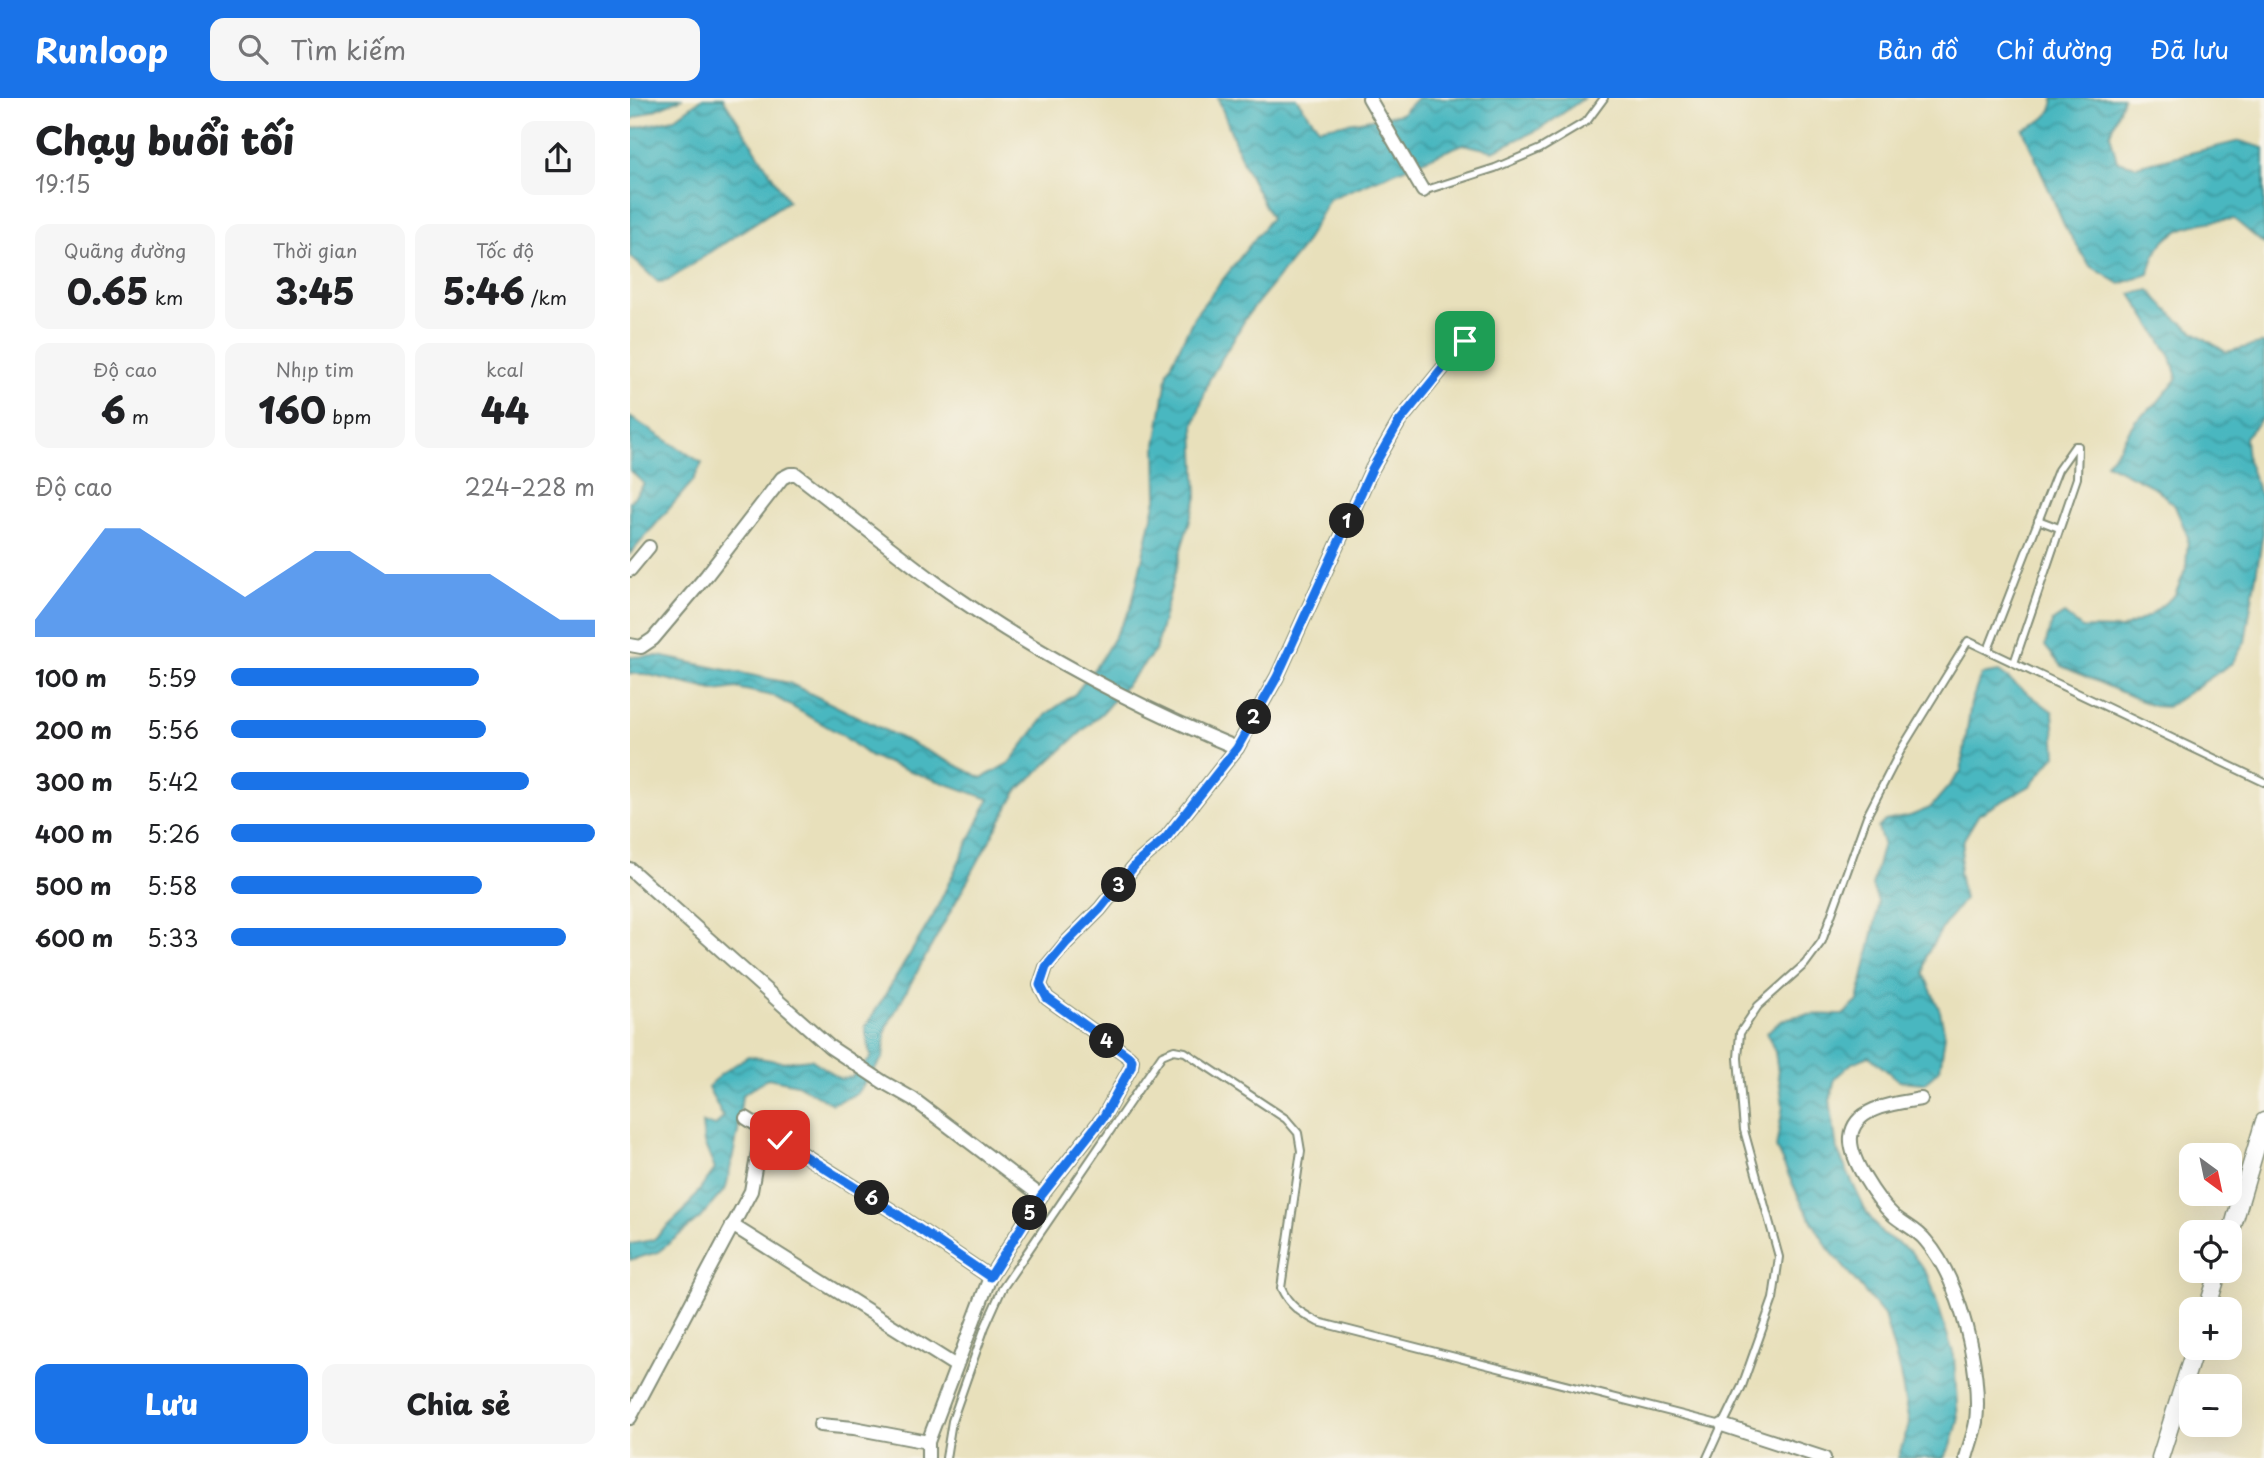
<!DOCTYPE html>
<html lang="vi">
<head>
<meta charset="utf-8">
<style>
	body { margin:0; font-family:"Playpen Sans",sans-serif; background:#f6f6f6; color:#202124; height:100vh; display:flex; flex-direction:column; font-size:26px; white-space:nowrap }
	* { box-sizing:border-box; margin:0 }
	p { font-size:23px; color:#757577 }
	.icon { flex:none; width:38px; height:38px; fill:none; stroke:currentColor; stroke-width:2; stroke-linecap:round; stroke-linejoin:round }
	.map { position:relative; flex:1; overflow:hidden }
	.panel { display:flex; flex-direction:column; background:#fff; width:630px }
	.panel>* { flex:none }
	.needle { width:46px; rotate:147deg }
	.fabs { position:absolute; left:1549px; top:1045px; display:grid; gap:14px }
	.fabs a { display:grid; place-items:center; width:63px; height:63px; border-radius:14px; background:#fff; box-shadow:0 7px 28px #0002; font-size:35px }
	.pin { position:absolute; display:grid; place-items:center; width:60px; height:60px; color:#fff; margin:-30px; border-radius:14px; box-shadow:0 4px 10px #0006 }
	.km { position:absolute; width:35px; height:35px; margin:-18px; border-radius:50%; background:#222; color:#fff; font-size:19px; line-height:35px; text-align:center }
	.round { display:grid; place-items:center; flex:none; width:74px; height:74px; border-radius:14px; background:#f6f6f6 }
	.headline { display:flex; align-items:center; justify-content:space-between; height:119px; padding:0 35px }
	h1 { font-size:38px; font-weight:800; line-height:52px }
	.stats { display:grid; grid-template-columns:repeat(3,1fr); gap:10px; height:119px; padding:7px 35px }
	.stats div { display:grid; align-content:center; border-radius:14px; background:#f6f6f6; text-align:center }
	.stats b { font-size:35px; font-weight:800 }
	.stats small { font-size:19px; font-weight:400 }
	.stats p { font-size:19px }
	.chart { height:196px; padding:14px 35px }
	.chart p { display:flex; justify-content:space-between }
	.chart svg { width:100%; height:126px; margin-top:7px; fill:#1a73e8; opacity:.7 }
	.primary-button { display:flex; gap:14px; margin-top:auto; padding:14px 35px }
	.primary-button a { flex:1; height:80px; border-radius:14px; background:#1a73e8; color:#fff; font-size:28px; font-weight:800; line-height:80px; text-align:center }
	.primary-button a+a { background:#f6f6f6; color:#202124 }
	ul { padding:0 35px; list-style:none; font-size:23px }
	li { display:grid; grid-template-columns:112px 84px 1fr; align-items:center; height:52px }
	li i { height:18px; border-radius:9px; background:#1a73e8 }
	header { display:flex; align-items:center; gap:42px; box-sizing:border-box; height:98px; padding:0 35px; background:#1a73e8; color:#fff }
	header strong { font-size:33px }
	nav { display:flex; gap:38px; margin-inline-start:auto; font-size:24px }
	.search { width:490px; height:63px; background:#f6f6f6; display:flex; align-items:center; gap:18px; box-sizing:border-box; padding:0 24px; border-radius:14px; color:#757577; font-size:26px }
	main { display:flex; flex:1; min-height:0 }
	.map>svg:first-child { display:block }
	.water { fill:url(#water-waves); stroke:#347a7a; stroke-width:2 }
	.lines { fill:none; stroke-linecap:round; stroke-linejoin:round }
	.service-casing { stroke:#848e78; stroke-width:10 }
	.minor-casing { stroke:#848e78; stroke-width:16 }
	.tertiary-casing { stroke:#848e78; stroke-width:19 }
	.service { stroke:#fff; stroke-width:6 }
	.minor { stroke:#fff; stroke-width:12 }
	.tertiary { stroke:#fff; stroke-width:16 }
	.route-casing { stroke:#fff; stroke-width:14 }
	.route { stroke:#1a73e8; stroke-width:9 }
</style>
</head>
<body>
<header>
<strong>Runloop</strong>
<div class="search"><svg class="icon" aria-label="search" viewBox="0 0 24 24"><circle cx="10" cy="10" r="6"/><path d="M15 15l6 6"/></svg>Tìm kiếm</div>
<nav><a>Bản đồ</a><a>Chỉ đường</a><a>Đã lưu</a></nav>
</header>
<main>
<section class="panel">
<div class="headline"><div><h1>Chạy buổi tối</h1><p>19:15</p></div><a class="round"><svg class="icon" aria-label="share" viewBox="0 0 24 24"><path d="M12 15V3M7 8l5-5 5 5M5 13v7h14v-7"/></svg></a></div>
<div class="stats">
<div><p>Quãng đường</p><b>0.65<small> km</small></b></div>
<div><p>Thời gian</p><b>3:45</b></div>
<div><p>Tốc độ</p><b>5:46<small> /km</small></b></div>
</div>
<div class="stats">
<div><p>Độ cao</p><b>6<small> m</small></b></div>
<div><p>Nhịp tim</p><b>160<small> bpm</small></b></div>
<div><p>kcal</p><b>44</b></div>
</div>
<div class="chart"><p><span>Độ cao</span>224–228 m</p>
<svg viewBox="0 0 160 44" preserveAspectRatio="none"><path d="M0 44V38L10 22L20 6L30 6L40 14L50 22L60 30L70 22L80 14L90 14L100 22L110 22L120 22L130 22L140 30L150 38L160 38V44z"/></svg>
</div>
<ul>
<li><b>100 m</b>5:59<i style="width:68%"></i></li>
<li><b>200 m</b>5:56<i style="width:70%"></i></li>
<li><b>300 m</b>5:42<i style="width:82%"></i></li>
<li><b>400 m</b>5:26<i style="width:100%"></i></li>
<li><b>500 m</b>5:58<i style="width:69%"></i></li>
<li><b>600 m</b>5:33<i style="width:92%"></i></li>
</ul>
<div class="primary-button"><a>Lưu</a><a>Chia sẻ</a></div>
</section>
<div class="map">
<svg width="1634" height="1360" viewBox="0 0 1634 1360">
	<defs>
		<pattern id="water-waves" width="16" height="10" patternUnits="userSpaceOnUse" patternTransform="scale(1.75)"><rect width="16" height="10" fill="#48b7c0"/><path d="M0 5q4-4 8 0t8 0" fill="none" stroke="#3b969d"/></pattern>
	</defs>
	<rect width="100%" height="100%" fill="#f7f3e8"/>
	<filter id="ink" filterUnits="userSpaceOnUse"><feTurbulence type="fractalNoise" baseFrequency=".0143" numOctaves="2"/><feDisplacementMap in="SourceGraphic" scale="14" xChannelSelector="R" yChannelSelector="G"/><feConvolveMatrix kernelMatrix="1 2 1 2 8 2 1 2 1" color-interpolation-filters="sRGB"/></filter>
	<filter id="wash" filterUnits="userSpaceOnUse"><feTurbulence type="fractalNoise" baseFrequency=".00686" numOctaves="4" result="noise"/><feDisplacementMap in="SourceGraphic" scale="28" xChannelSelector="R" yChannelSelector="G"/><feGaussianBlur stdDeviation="1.57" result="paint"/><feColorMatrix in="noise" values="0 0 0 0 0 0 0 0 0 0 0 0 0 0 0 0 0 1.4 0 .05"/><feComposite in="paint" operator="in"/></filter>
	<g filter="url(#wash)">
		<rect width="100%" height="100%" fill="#e8e0bb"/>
		<g class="water">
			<path d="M 0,0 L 53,0 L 0,22 Z"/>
			<path d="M 73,0 L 93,0 L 158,103 L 37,183 L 28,184 L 0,158 L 0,31 L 44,21 Z"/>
			<path d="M 588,0 L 666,0 L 689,30 L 771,16 L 787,0 L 954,0 L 912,30 L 863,53 L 833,46 L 699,101 L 672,150 L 619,215 L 579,282 L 564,328 L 567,399 L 552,448 L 525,553 L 473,614 L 387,693 L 256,930 L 253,960 L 226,996 L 202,1006 L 167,986 L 138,980 L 112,997 L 108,1034 L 96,1090 L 70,1120 L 28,1154 L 0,1162 L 0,1146 L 23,1142 L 54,1113 L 85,1071 L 74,1045 L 72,1025 L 86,1028 L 93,1019 L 78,989 L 90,977 L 118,958 L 152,964 L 181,961 L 210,981 L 222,979 L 241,960 L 235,930 L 303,818 L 359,701 L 241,659 L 212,637 L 143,598 L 106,590 L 87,593 L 15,576 L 0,576 L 0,559 L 29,558 L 159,585 L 352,680 L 379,665 L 418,615 L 445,596 L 472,560 L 501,510 L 527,397 L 526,347 L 538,273 L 565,217 L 641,120 L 613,65 Z"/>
			<path d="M 1424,0 L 1493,0 L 1480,36 L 1487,63 L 1506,68 L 1610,43 L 1634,50 L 1634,146 L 1604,121 C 1562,125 1528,129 1519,176 L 1490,186 L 1459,167 L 1434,127 L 1393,31 C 1409,25 1423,20 1424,0 Z"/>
			<path d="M 1520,192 C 1542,221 1566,236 1596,254 L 1634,245 L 1634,318 L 1615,339 L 1617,362 L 1632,401 L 1633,435 L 1615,544 L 1602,565 L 1537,609 L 1523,608 L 1431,568 L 1415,548 L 1422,524 L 1434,516 L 1452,530 L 1491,531 L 1519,518 L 1545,497 L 1556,470 L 1558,439 L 1545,408 L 1526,390 L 1476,365 L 1488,351 L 1505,323 L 1527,305 L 1547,280 L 1541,259 L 1501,196 Z"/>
			<path d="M 0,319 L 72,365 L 63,383 L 0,456 L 0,404 L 14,386 L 0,372 Z"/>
			<path d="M 1369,574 L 1423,614 L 1426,657 L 1400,688 L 1349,716 L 1334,741 L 1329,774 L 1334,801 L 1313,829 L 1296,858 L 1294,876 L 1310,913 L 1315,937 L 1310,971 L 1294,985 L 1269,983 L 1239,958 L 1222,965 L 1205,980 L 1200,1002 L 1207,1052 L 1236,1114 L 1253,1136 L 1281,1154 L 1299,1179 L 1324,1258 L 1328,1324 L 1321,1348 L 1314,1360 L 1268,1360 L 1279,1326 L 1270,1275 L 1254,1217 L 1198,1150 L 1173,1108 L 1146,1050 L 1153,1007 L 1145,954 L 1137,935 C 1155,912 1186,917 1213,917 L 1228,903 L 1246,821 L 1248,804 L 1242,788 L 1253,745 L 1248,730 L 1255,723 L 1280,718 L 1300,710 L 1331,674 L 1341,605 L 1351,577 Z"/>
		</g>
	</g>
	<g filter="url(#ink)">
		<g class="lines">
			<g class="service-casing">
				<g id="service">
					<path d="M 793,93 L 865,70 L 910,51 L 957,23 L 974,0"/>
					<path d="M 1408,422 L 1429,430"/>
					<path d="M 1358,552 L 1428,372 L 1445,348 L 1448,348 L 1447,380 L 1384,565"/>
					<path d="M 1093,1327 L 1112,1288 L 1143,1201 L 1149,1159 L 1114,1032 L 1108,960 L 1110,935 L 1128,908 L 1175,866 L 1192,843 L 1237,718 L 1272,650 L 1338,543 L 1634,684"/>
					<path d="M 316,1360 L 322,1323 L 355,1229 L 372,1191 L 532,957 L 544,952 L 555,954 L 656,1021 L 668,1035 L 671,1053 L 651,1190 C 659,1208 671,1215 688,1224 L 1092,1327 L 1077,1360"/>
				</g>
			</g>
			<g class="minor-casing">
				<g id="minor">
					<path d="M 739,0 L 793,93"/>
					<path d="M 0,472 L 19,449"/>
					<path d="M 0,547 L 11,549 L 23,541 L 77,477 L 152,380 L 160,376 L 166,376 C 213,412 258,449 305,484 C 398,551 501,606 607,650"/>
					<path d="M 0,771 L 200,949 L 253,984 L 283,1001 L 411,1098"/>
					<path d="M 1291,1001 C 1268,1005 1224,1008 1221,1039 C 1219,1061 1247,1102 1263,1117 C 1273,1126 1288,1132 1296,1143 C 1330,1182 1352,1273 1346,1324 C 1344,1336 1339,1348 1336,1360"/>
					<path d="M 116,1020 L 264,1114 L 360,1179"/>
					<path d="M 102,1127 L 326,1268"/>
					<path d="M 0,1320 L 121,1093 L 132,1031"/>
					<path d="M 190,1327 L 224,1330 L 298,1344"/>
					<path d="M 1092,1327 L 1194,1360"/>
					<path d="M 298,1360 L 298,1344 L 360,1179 L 411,1098 L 474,1018 L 501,969 L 502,962 L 498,958 L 417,900 L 410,887 L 416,869 L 436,845 L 470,811 L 506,766 L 535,741 L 607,650 L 647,579 L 742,371 L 769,324 L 835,243"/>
				</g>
			</g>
			<g class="tertiary-casing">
				<g id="tertiary">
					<path d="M 1600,1138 L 1634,1023"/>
					<path d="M 1577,1211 L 1589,1172"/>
					<path d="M 1530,1360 L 1565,1250"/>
				</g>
			</g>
			<use href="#service" class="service"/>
			<use href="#minor" class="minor"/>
			<use href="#tertiary" class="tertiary"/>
		</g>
	</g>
	<g class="lines" filter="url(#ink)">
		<g class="route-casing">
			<path id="route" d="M 150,1042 L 264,1114 L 360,1179 L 411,1098 L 474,1018 L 501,969 L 502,962 L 498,958 L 417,900 L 410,887 L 416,869 L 436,845 L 470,811 L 506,766 L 535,741 L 607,650 L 647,579 L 742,371 L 769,324 L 835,243"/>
		</g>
		<use href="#route" class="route"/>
	</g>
</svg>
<div class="fabs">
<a><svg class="needle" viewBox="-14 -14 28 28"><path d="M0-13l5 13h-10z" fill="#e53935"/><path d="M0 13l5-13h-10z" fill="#757577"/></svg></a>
<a><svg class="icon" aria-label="locate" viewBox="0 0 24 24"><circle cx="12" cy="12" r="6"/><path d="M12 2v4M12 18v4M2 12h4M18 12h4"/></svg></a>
<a>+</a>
<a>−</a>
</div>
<div class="pin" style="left:835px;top:243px;background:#1e9e55"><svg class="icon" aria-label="arrive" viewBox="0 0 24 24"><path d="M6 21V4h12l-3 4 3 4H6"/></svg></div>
<div class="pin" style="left:150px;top:1042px;background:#d93025"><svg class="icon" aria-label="check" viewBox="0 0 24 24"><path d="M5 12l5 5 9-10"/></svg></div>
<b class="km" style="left:717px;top:423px">1</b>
<b class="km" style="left:624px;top:619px">2</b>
<b class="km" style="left:489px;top:787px">3</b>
<b class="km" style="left:477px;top:943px">4</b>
<b class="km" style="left:400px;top:1115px">5</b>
<b class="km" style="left:242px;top:1100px">6</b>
</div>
</main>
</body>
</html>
